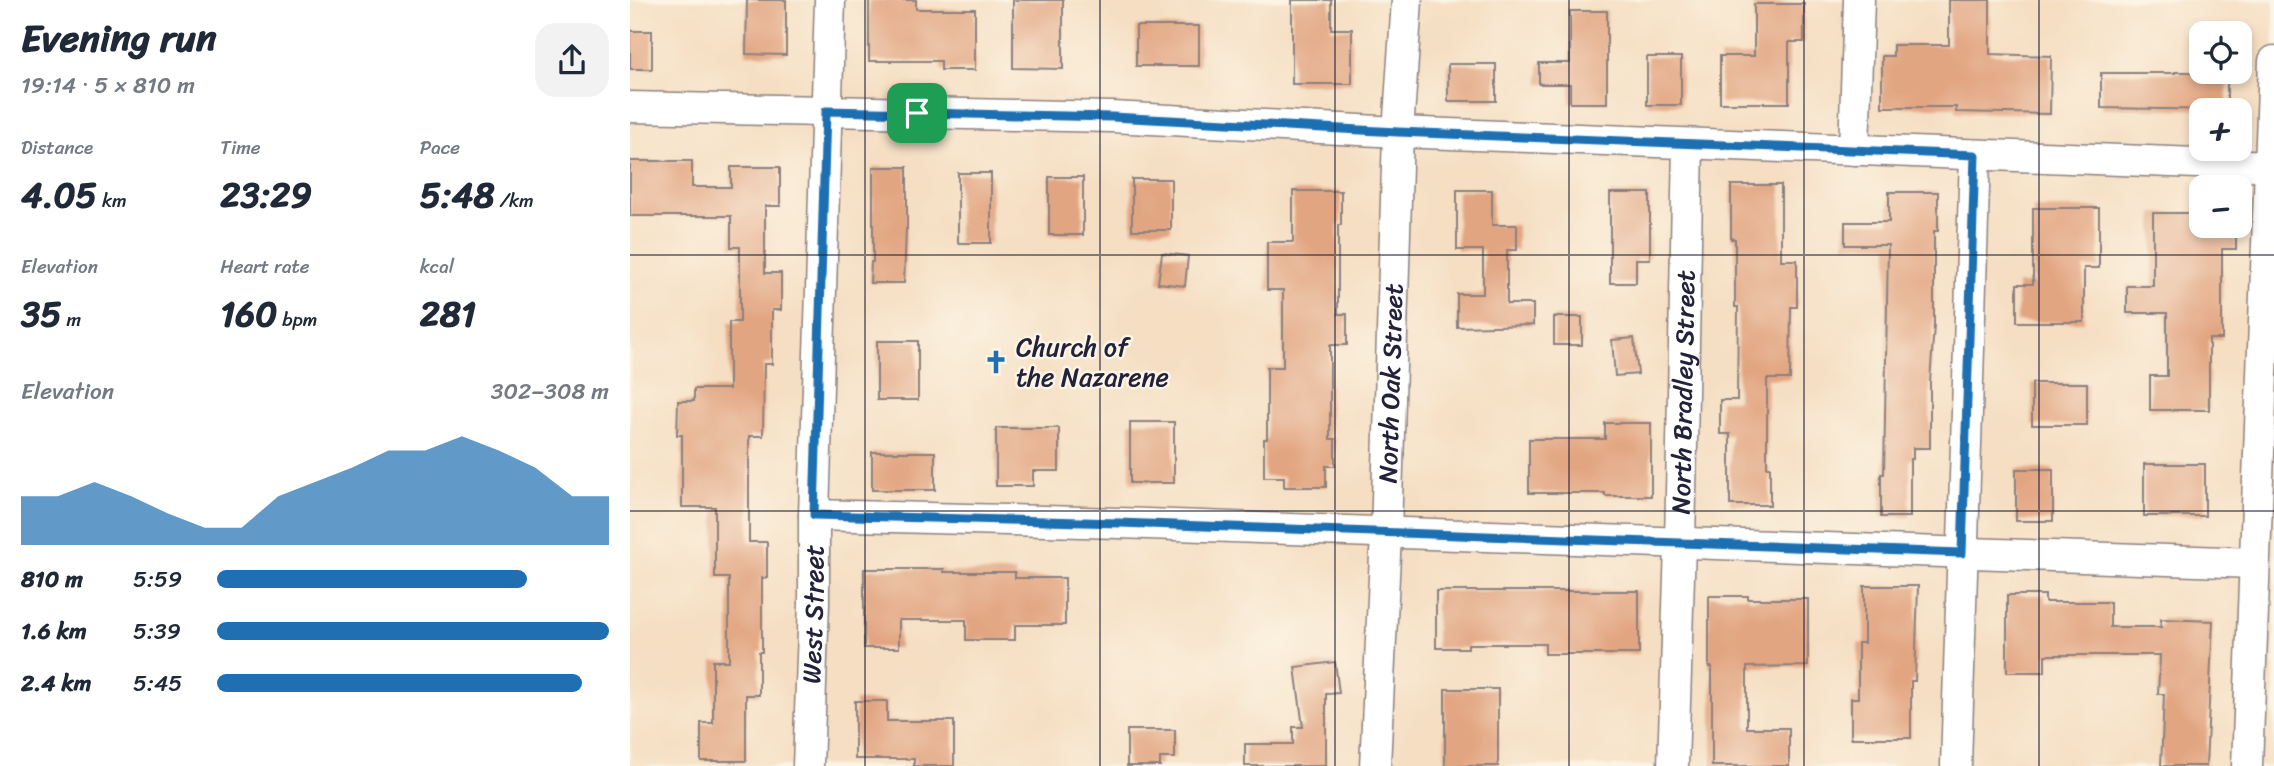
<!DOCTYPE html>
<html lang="en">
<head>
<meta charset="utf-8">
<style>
	body { margin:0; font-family:Sriracha,sans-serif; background:#f2f2f3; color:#1f2937; height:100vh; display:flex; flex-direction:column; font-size:26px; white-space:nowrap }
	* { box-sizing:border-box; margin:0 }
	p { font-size:23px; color:#747a83 }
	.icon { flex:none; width:38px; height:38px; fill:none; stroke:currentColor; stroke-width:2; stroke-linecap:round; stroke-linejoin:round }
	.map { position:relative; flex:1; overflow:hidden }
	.side { display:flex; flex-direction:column; background:#fff; width:630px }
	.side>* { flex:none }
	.fabs { position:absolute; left:1559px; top:21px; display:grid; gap:14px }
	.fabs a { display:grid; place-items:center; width:63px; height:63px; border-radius:14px; background:#fff; box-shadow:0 4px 10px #0003; font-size:35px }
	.pin { position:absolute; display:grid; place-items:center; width:60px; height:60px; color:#fff; margin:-30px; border-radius:14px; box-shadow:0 4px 10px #0006 }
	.round { display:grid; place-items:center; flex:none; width:74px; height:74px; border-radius:21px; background:#f2f2f3 }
	.headline { display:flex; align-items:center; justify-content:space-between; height:119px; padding:0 21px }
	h1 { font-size:38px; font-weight:700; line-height:52px }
	.metrics { display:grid; grid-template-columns:repeat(3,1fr); gap:10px; height:119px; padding:7px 21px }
	.metrics div { display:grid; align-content:center }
	.metrics b { font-size:35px; font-weight:700 }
	.metrics small { font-size:19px; font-weight:400 }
	.metrics p { font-size:19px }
	.chart { height:196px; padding:14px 21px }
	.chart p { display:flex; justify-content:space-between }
	.chart svg { width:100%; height:126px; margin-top:7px; fill:#1f6fb2; opacity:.7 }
	ul { padding:0 21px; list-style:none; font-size:23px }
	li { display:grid; grid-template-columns:112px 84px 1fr; align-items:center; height:52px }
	li i { height:18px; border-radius:9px; background:#1f6fb2 }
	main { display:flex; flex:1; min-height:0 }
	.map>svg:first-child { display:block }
	.building { fill:#e2a581 }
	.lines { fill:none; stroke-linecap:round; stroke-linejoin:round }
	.minor-casing { stroke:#8c807e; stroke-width:33 }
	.minor { stroke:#fff; stroke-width:30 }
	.route-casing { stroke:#fff; stroke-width:14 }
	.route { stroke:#1f6fb2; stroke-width:9 }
	.grid { fill:none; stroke:#22223b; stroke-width:2; stroke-opacity:0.55 }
	.labels { text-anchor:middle; stroke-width:5; stroke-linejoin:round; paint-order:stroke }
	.poi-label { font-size:26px; fill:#22223b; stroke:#fcf5e5; text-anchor:start }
	.street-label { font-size:26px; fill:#22223b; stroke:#fcf5e5 }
</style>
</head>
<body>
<main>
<section class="side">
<div class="headline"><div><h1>Evening run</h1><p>19:14 · 5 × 810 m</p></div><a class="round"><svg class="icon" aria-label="share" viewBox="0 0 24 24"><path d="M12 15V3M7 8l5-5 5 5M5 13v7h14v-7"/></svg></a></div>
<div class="metrics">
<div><p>Distance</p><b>4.05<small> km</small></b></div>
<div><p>Time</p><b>23:29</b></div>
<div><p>Pace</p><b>5:48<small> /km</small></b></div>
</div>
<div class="metrics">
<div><p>Elevation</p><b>35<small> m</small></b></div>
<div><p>Heart rate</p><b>160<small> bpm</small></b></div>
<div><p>kcal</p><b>281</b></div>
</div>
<div class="chart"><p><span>Elevation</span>302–308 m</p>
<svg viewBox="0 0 160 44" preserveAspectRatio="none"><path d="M0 44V27L10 27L20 22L30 27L40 33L50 38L60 38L70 27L80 22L90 17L100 11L110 11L120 6L130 11L140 17L150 27L160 27V44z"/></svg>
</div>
<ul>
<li><b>810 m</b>5:59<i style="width:79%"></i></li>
<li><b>1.6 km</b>5:39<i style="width:100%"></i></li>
<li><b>2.4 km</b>5:45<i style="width:93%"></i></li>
</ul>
</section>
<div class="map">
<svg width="1644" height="766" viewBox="0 0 1644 766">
	<rect width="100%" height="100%" fill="#fcf5e5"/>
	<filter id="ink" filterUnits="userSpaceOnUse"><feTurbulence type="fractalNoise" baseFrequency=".0143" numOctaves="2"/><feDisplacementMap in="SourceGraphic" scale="14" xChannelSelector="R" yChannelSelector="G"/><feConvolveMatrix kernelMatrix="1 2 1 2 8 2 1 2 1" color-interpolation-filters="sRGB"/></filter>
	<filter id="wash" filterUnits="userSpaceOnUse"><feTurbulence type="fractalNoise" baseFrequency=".00686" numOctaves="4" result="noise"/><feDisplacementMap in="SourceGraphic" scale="28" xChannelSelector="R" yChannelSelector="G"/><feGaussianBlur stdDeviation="1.57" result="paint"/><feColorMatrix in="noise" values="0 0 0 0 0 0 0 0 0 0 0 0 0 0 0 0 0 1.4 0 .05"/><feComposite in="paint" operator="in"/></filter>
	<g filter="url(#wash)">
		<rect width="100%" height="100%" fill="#f5dec2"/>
		<g id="blocks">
			<g class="building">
				<path d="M 117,0 L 156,0 L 156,55 L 116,54 Z"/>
				<path d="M 239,0 L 286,0 L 286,9 L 345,9 L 345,70 L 311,70 L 311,61 L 239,61 Z"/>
				<path d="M 383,0 L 433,0 L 433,69 L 383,68 Z"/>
				<path d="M 662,0 L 701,0 L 701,29 L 722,29 L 722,84 L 662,84 Z"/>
				<path d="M 1319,0 L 1360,0 L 1360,54 L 1421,56 L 1420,114 L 1326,112 L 1326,107 L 1252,107 L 1252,56 L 1263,56 L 1263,45 L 1319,45 Z"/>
				<path d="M 1124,4 L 1174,4 L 1174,42 L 1159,42 L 1159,103 L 1090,103 L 1090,56 L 1124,56 Z"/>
				<path d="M 940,11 L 977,11 L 977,103 L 940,103 L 940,84 L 909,84 L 909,63 L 940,63 Z"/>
				<rect x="506" y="26" width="63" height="40"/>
				<rect x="0" y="31" width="22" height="38"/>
				<rect x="1017" y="57" width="34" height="48"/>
				<rect x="818" y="64" width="48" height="37"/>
				<path d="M 1545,72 L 1597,72 L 1597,110 L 1471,108 L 1471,73 L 1545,73 Z"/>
				<path d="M 0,161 L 62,161 L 62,187 L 101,187 L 101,167 L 150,167 L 150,206 L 135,206 L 135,273 L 151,273 L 151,310 L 142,310 L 142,364 L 134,364 L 133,436 L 119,436 L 119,542 L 137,542 L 137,578 L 132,578 L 132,652 L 129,652 L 129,695 L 116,695 L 116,761 L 71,761 L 71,723 L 83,723 L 83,661 L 99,661 L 99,578 L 85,578 L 85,507 L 52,507 L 52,435 L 47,435 L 48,401 L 64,401 L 64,389 L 99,389 L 99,322 L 110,322 L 110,247 L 101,247 L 101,216 L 0,216 Z"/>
				<path d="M 243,167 L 277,167 L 277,229 L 276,229 L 274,283 L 240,283 L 241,262 L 243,262 Z"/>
				<rect x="328" y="173" width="33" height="70"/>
				<rect x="419" y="177" width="34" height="58"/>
				<rect x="502" y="179" width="39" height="51"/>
				<path d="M 1101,185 L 1151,185 L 1151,260 L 1167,260 L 1167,307 L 1161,307 L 1160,379 L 1137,379 L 1137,467 L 1140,467 L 1140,505 L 1100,505 L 1100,434 L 1090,434 L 1090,400 L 1107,400 L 1108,307 L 1105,307 L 1105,239 L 1101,239 Z"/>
				<path d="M 827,190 L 862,190 L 862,225 L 887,225 L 887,250 L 877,250 L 877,304 L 903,304 L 903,325 L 827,327 L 827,294 L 853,294 L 853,250 L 827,250 Z"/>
				<path d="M 663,191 L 711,191 L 711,225 L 708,225 L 708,314 L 717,314 L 717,345 L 700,345 L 700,439 L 705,439 L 705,466 L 696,466 L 696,487 L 654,487 L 654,477 L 634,477 L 634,439 L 637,439 L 637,367 L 653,367 L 653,290 L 637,290 L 637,242 L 663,242 Z"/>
				<path d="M 1259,192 L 1308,192 L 1308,231 L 1304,231 L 1304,325 L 1300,382 L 1300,448 L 1283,448 L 1283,459 L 1280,459 L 1280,517 L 1251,517 L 1251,474 L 1254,474 L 1258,245 L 1215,245 L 1215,222 L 1259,222 Z"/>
				<path d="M 980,193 L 1020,193 L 1020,259 L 1006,259 L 1006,283 L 980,283 Z"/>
				<path d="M 1403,208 L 1469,208 L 1469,268 L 1454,268 L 1454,322 L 1387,322 L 1387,284 L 1403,284 Z"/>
				<path d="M 1523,213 L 1572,213 L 1572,226 L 1606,226 L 1606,249 L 1592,249 L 1592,339 L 1579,339 L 1579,410 L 1520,410 L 1520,376 L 1537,376 L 1537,313 L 1497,313 L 1497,286 L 1523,286 Z"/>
				<path d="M 532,253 L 558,256 L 555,286 L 528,283 Z"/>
				<rect x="924" y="317" width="28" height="28"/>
				<path d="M 1004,338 L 1008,374 L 985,376 L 982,340 Z"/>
				<rect x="247" y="341" width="41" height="59"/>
				<rect x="1402" y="383" width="55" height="42"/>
				<rect x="500" y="422" width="44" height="61"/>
				<path d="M 975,423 L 1021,423 L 1021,496 L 975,496 L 975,493 L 899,493 L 899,439 L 975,439 Z"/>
				<path d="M 366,428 L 429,428 L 429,471 L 403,471 L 403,486 L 366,486 Z"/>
				<rect x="242" y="452" width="63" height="38"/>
				<rect x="1514" y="464" width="61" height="52"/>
				<rect x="1386" y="469" width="37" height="52"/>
				<path d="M 234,569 L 314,569 L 314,572 L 385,572 L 385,578 L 435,578 L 435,625 L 385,625 L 385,640 L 336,640 L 336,620 L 269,620 L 269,648 L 234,648 Z"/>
				<path d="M 1234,586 L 1288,586 L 1285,681 L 1281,681 L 1281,738 L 1221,738 L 1221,698 L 1228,698 L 1228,643 L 1234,643 Z"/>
				<path d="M 806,591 L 1009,591 L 1009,654 L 915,654 L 915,644 L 838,644 L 838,648 L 806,648 Z"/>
				<path d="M 1377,595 L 1415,595 L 1415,602 L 1480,602 L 1480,627 L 1531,627 L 1531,619 L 1583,621 L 1576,766 L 1531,766 L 1534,694 L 1528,694 L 1530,655 L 1415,655 L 1415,672 L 1377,672 Z"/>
				<path d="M 1079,596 L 1118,596 L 1118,599 L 1178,599 L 1178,666 L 1117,667 L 1117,728 L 1159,728 L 1159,766 L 1082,766 L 1082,667 L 1079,667 Z"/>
				<path d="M 705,662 L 709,693 L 696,694 L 696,766 L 615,766 L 615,744 L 663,744 L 663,727 L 673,727 L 665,667 Z"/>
				<rect x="815" y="689" width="53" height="77"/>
				<path d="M 225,701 L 257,701 L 257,721 L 324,721 L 324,766 L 284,766 L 284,759 L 225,759 Z"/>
				<path d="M 497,730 L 545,730 L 545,758 L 530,758 L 530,766 L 497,766 Z"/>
			</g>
		</g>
	</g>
	<g filter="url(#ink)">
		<use href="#blocks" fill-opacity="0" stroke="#8c807e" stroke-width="2"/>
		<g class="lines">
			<g class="minor-casing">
				<g id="minor">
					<path d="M 0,107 L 482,117 L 768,132 L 1644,166"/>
					<path d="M 1224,150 L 1229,0"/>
					<path d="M 184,515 L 489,523 L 1624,563"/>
					<path id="s1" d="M 178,766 L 184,603 L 184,515 L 200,0"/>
					<path id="s2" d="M 745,766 L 756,534 L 768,132 L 777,0"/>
					<path id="s3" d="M 1043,766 L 1050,544 L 1058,144"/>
					<path d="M 1326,766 L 1345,155"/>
					<path d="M 1617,766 L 1644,61"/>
				</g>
			</g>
			<use href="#minor" class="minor"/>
		</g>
	</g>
	<g class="lines" filter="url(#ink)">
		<g class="route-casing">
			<path id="route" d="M 196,111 L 482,117 L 768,132 L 1345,155 L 1332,553 L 489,523 L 184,515 Z"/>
		</g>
		<use href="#route" class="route"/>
	</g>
	<path class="grid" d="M 235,0 L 235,766M 470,0 L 470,766M 705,0 L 705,766M 939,0 L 939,766M 1174,0 L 1174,766M 1409,0 L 1409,766M 0,255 L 1644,255M 0,511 L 1644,511"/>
	<defs>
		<g id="church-bare" transform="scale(1.89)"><path d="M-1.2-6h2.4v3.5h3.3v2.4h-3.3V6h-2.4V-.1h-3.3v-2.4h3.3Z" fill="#1f6fb2" stroke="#fcf5e5" stroke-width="2.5" paint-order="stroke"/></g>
	</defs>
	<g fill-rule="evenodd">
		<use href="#church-bare" x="366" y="362"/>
	</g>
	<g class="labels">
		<g class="poi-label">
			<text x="386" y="356">Church of<tspan x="386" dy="30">the Nazarene</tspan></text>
		</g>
		<g class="street-label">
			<text dy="9" stroke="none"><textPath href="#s2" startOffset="383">North Oak Street</textPath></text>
			<text dy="9" stroke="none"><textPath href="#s3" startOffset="374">North Bradley Street</textPath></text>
			<text dy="9" stroke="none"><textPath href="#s1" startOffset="152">West Street</textPath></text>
		</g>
	</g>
</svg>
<div class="fabs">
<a><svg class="icon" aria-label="locate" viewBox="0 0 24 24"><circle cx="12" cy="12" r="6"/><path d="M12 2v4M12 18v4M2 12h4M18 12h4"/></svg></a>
<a>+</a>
<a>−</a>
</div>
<div class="pin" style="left:287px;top:113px;background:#1e9e55"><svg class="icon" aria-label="arrive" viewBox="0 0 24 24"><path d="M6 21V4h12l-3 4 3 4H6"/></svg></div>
</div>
</main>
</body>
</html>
